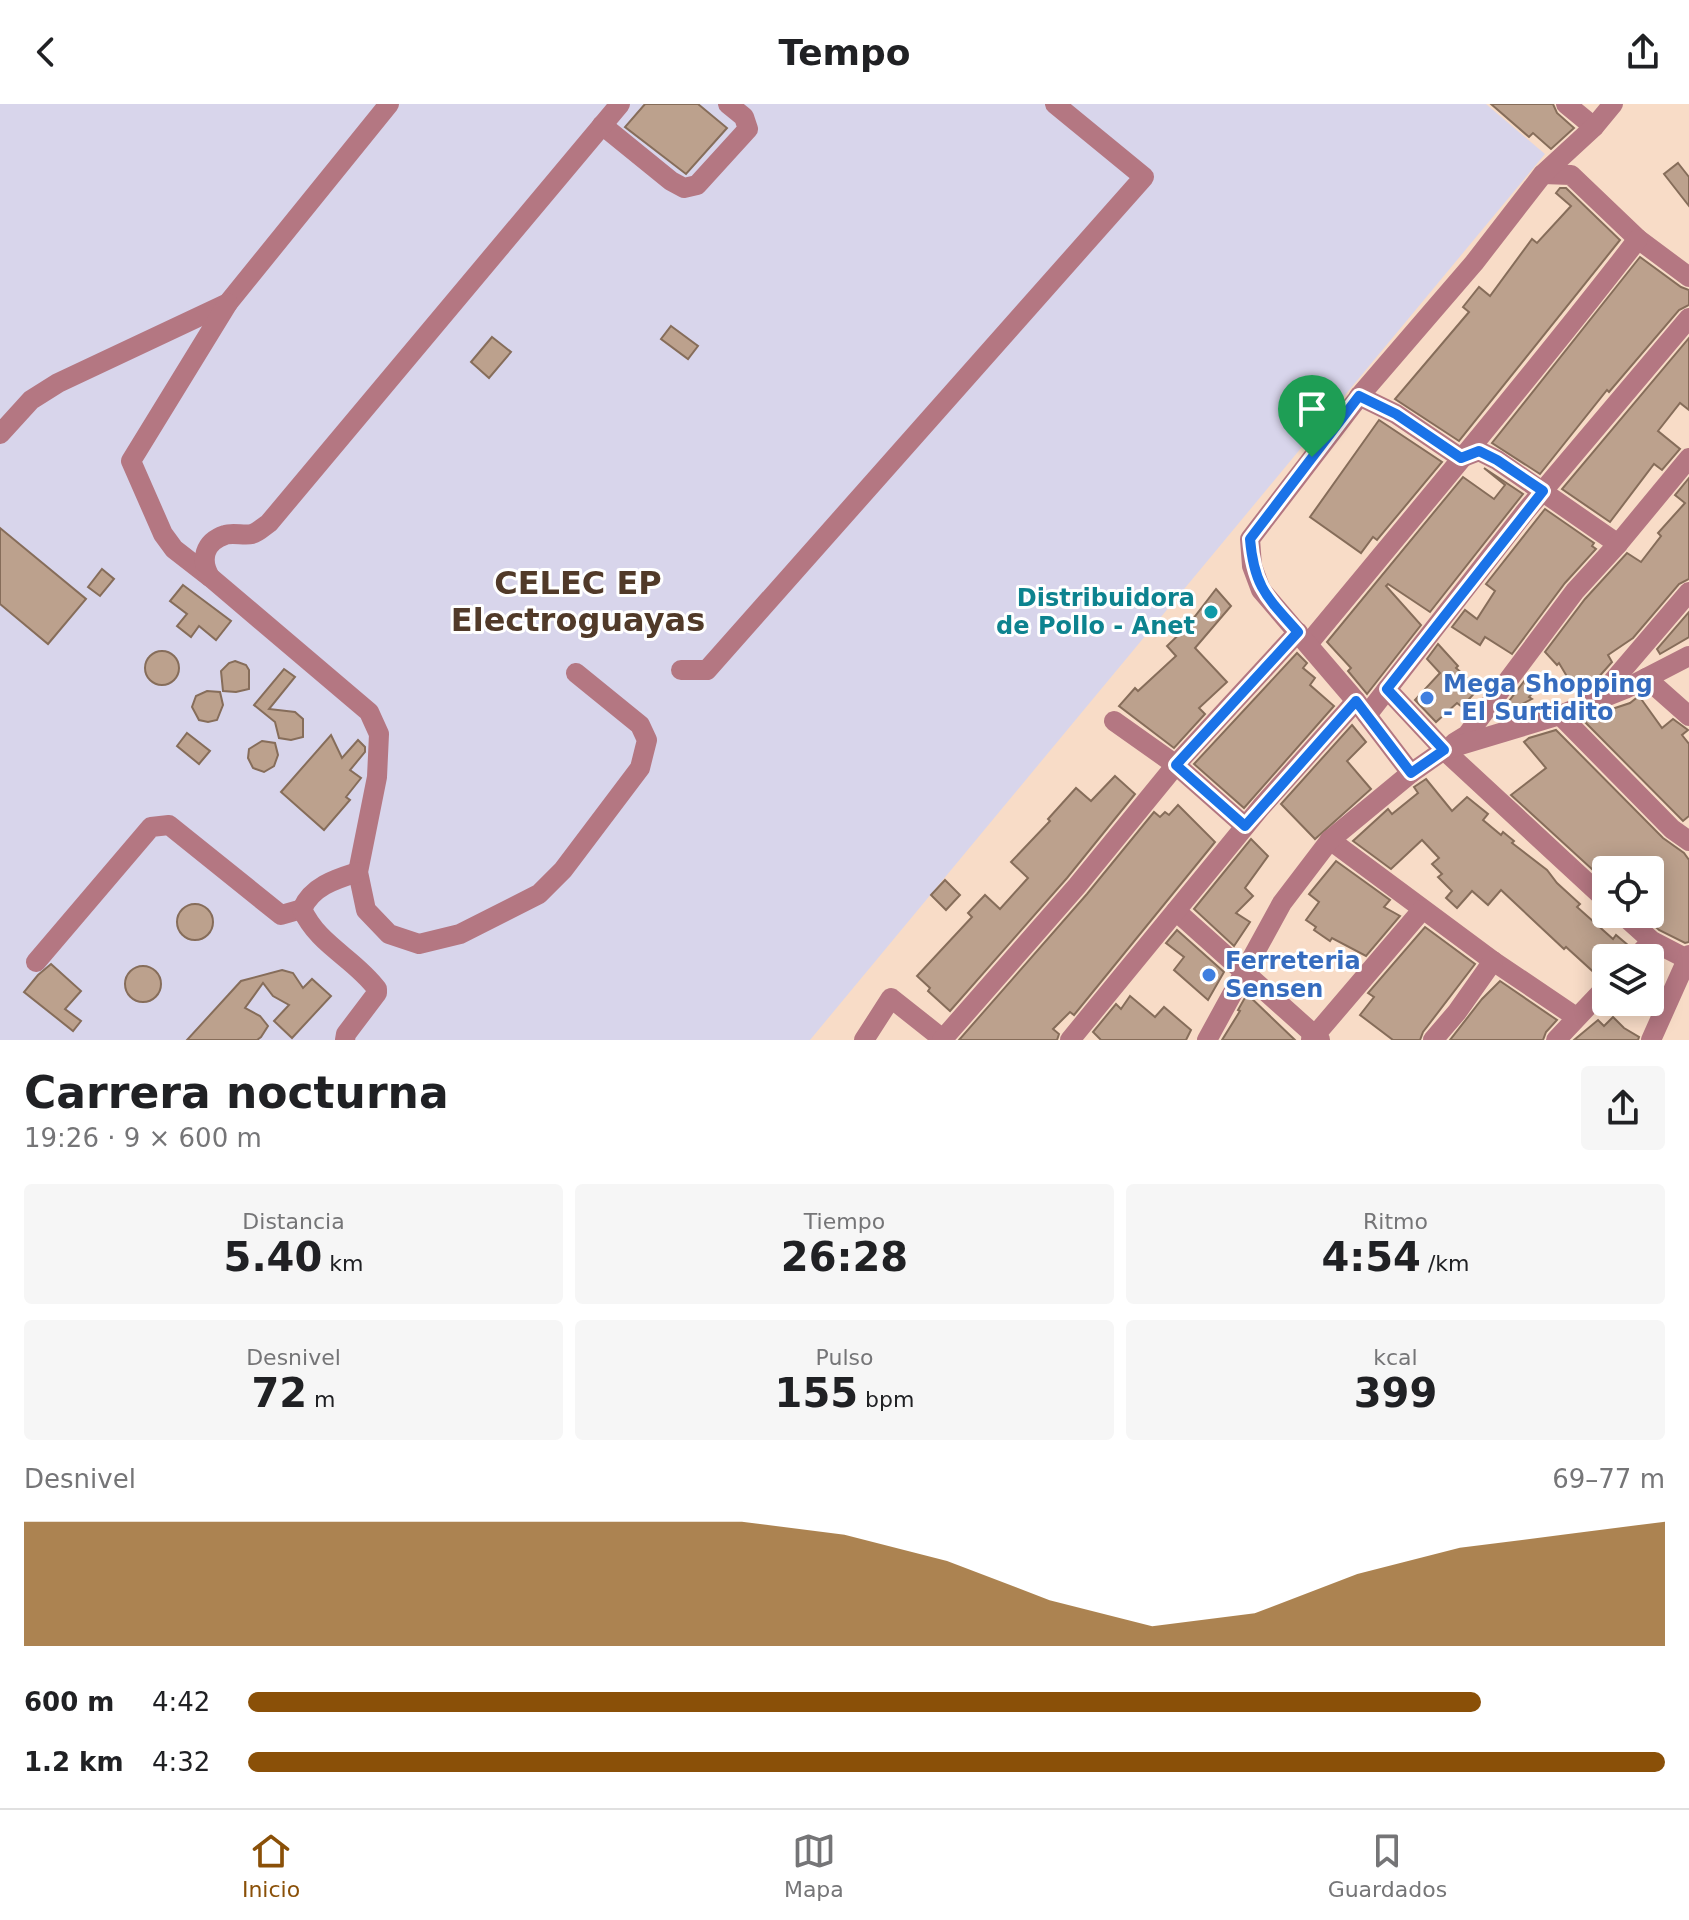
<!DOCTYPE html>
<html lang="es">
<head>
<meta charset="utf-8">
<style>
	body { margin:0; font-family:"DejaVu Sans",sans-serif; background:#f6f6f6; color:#202124; height:100vh; display:flex; flex-direction:column; font-size:30px; white-space:nowrap }
	* { box-sizing:border-box; margin:0 }
	p { font-size:26px; color:#757577 }
	.icon { flex:none; width:44px; height:44px; fill:none; stroke:currentColor; stroke-width:2; stroke-linecap:round; stroke-linejoin:round }
	.map { position:relative; height:936px; overflow:hidden }
	.sheet { display:flex; flex-direction:column; background:#fff; flex:1 }
	.sheet>* { flex:none }
	.tools { position:absolute; left:1592px; top:752px; display:grid; gap:16px }
	.tools a { display:grid; place-items:center; width:72px; height:72px; border-radius:8px; background:#fff; box-shadow:0 4px 20px #0003; font-size:40px }
	.pin { position:absolute; display:grid; place-items:center; width:68px; height:68px; color:#fff; margin:-82px -34px; border-radius:50% 50% 50% 0; rotate:-45deg; box-shadow:0 0 8px #0007 }
	.pin .icon { rotate:45deg }
	.round { display:grid; place-items:center; flex:none; width:84px; height:84px; border-radius:8px; background:#f6f6f6 }
	.headline { display:flex; align-items:center; justify-content:space-between; height:136px; padding:0 24px }
	h1 { font-size:44px; font-weight:700; line-height:60px }
	.stats { display:grid; grid-template-columns:repeat(3,1fr); gap:12px; height:136px; padding:8px 24px }
	.stats div { display:grid; align-content:center; border-radius:8px; background:#f6f6f6; text-align:center }
	.stats b { font-size:40px; font-weight:700 }
	.stats small { font-size:22px; font-weight:400 }
	.stats p { font-size:22px }
	.chart { height:224px; padding:16px 24px }
	.chart p { display:flex; justify-content:space-between }
	.chart svg { width:100%; height:144px; margin-top:8px; fill:#8a5008; opacity:.7 }
	ul { padding:0 24px; list-style:none; font-size:26px }
	li { display:grid; grid-template-columns:128px 96px 1fr; align-items:center; height:60px }
	li i { height:20px; border-radius:10px; background:#8a5008 }
	header { display:flex; justify-content:space-between; align-items:center; height:104px; padding:0 24px; background:#fff; font-size:36px; font-weight:700 }
	.dock { display:flex; justify-content:space-around; align-items:center; height:112px; border-top:2px solid #e0e0e0; background:#fff; font-size:22px; color:#757577 }
	.dock a { display:grid; justify-items:center; gap:4px }
	.dock .on { color:#8a5008 }
	.map>svg:first-child { display:block }
	.industrial { fill:#d8d5eb }
	.building { fill:#bca18d; stroke:#866d5a; stroke-width:2 }
	.lines { fill:none; stroke-linecap:round; stroke-linejoin:round }
	.minor { stroke:#b47782; stroke-width:20 }
	.route-casing { stroke:#fff; stroke-width:16 }
	.route { stroke:#1a73e8; stroke-width:10 }
	.culture-dot { fill:#0f9aa8; stroke:#fff; stroke-width:3 }
	.shop-dot { fill:#3f7fe0; stroke:#fff; stroke-width:3 }
	.labels { text-anchor:middle; stroke-width:6; stroke-linejoin:round; paint-order:stroke }
	.culture-label { font-size:24px; font-weight:bold; fill:#0d838f; stroke:#fff; text-anchor:end }
	.shop-label { font-size:24px; font-weight:bold; fill:#366cbe; stroke:#fff; text-anchor:start }
	.district-label { font-size:32px; font-weight:bold; fill:#513a29; stroke:#fff }
</style>
</head>
<body>
<header><svg class="icon" aria-label="back" viewBox="0 0 24 24"><path d="M15 5l-7 7 7 7"/></svg>Tempo<svg class="icon" aria-label="share" viewBox="0 0 24 24"><path d="M12 15V3M7 8l5-5 5 5M5 13v7h14v-7"/></svg></header>
<div class="map">
<svg width="1689" height="936" viewBox="0 0 1689 936">
	<rect width="100%" height="100%" fill="#f8dcc7"/>
	<path class="industrial" d="M 0,0 L 1486,0 L 1545,50 L 810,936 L 0,936 Z"/>
	<g class="building">
		<path d="M 645,0 L 698,0 L 727,24 L 686,70 L 625,23 Z"/>
		<path d="M 1491,0 L 1553,0 L 1557,9 L 1574,24 L 1551,45 L 1533,29 L 1529,33 Z"/>
		<path d="M 1678,59 L 1689,73 L 1689,102 L 1664,70 Z"/>
		<path d="M 1560,84 L 1566,84 L 1620,136 L 1459,337 L 1395,295 L 1469,208 L 1463,203 L 1479,183 L 1490,192 L 1532,135 L 1537,139 L 1571,102 L 1556,89 Z"/>
		<path d="M 1640,153 L 1681,183 L 1689,186 L 1689,201 L 1679,206 L 1609,288 L 1607,286 L 1540,370 L 1492,339 Z"/>
		<path d="M 671,222 L 698,242 L 688,255 L 661,235 Z"/>
		<path d="M 492,233 L 511,248 L 489,274 L 471,258 Z"/>
		<path d="M 1689,234 L 1689,306 L 1680,299 L 1658,327 L 1680,345 L 1662,366 L 1654,360 L 1610,418 L 1562,385 Z"/>
		<path d="M 1379,316 L 1442,358 L 1377,436 L 1373,433 L 1361,449 L 1310,413 Z"/>
		<path d="M 1484,364 L 1523,390 L 1430,508 L 1388,480 L 1386,482 L 1421,521 L 1367,590 L 1348,567 L 1351,564 L 1327,538 L 1463,373 L 1494,395 L 1505,381 Z"/>
		<path d="M 1689,374 L 1689,475 L 1679,480 L 1633,534 L 1608,551 L 1612,558 L 1597,575 L 1575,586 L 1559,559 L 1557,561 L 1545,548 L 1585,495 L 1627,449 L 1641,458 L 1661,432 L 1658,429 L 1685,399 L 1675,391 Z"/>
		<path d="M 1545,405 L 1594,439 L 1592,442 L 1596,445 L 1565,479 L 1512,550 L 1485,533 L 1480,541 L 1452,523 L 1465,506 L 1477,515 L 1495,487 L 1486,480 Z"/>
		<path d="M 0,424 L 86,495 L 48,540 L 0,500 Z"/>
		<path d="M 102,465 L 114,475 L 100,492 L 88,483 Z"/>
		<path d="M 183,481 L 231,517 L 216,536 L 199,522 L 191,533 L 177,522 L 187,510 L 170,497 Z"/>
		<path d="M 1216,485 L 1231,502 L 1195,544 L 1227,578 L 1199,604 L 1205,610 L 1174,644 L 1119,602 L 1135,584 L 1138,587 L 1176,552 L 1167,542 L 1194,516 L 1193,515 Z"/>
		<path d="M 1689,508 L 1689,533 L 1660,550 L 1657,545 Z"/>
		<path d="M 1438,540 L 1458,562 L 1456,564 L 1479,584 L 1462,603 L 1457,599 L 1436,618 L 1415,596 L 1440,569 L 1427,555 Z"/>
		<circle cx="162" cy="564" r="17"/>
		<path d="M 1297,549 L 1307,559 L 1303,564 L 1315,574 L 1310,581 L 1334,602 L 1244,704 L 1194,660 Z"/>
		<path d="M 235,557 L 246,561 L 249,566 L 249,585 L 236,588 L 223,587 L 221,567 L 229,559 Z"/>
		<path d="M 284,565 L 295,573 L 269,605 L 295,608 L 303,615 L 303,633 L 291,636 L 279,634 L 275,618 L 254,601 Z"/>
		<path d="M 1525,576 L 1535,586 L 1529,593 L 1532,595 L 1506,608 L 1503,605 Z"/>
		<path d="M 207,587 L 220,588 L 223,601 L 217,616 L 208,618 L 199,616 L 192,603 L 196,592 Z"/>
		<path d="M 1639,592 L 1662,624 L 1673,615 L 1688,626 L 1682,631 L 1689,640 L 1689,712 L 1683,717 L 1585,618 L 1593,612 L 1597,613 L 1606,607 L 1630,599 Z"/>
		<path d="M 1352,621 L 1366,638 L 1347,657 L 1371,685 L 1315,735 L 1281,700 Z"/>
		<path d="M 1556,626 L 1663,734 L 1684,749 L 1689,756 L 1689,838 L 1685,839 L 1659,826 L 1641,810 L 1650,810 L 1650,766 L 1647,766 L 1639,755 L 1626,766 L 1606,766 L 1606,778 L 1511,691 L 1546,664 L 1524,638 L 1529,634 Z"/>
		<path d="M 187,629 L 210,647 L 199,660 L 177,642 Z"/>
		<path d="M 331,631 L 342,654 L 358,636 L 365,643 L 365,648 L 350,666 L 361,674 L 346,693 L 350,696 L 324,726 L 281,688 Z"/>
		<path d="M 262,637 L 275,639 L 278,651 L 274,662 L 264,668 L 253,664 L 248,654 L 249,645 Z"/>
		<path d="M 1115,672 L 1135,690 L 1067,774 L 950,907 L 928,887 L 930,884 L 917,872 L 972,813 L 968,809 L 985,791 L 1000,805 L 1028,774 L 1011,758 L 1050,717 L 1048,715 L 1076,684 L 1091,697 Z"/>
		<path d="M 1426,675 L 1452,707 L 1467,693 L 1488,710 L 1483,716 L 1501,731 L 1503,728 L 1514,737 L 1512,739 L 1547,766 L 1557,779 L 1580,800 L 1577,803 L 1613,835 L 1616,831 L 1629,842 L 1622,854 L 1606,854 L 1606,870 L 1599,873 L 1566,843 L 1564,845 L 1501,786 L 1488,801 L 1472,787 L 1457,804 L 1446,794 L 1452,787 L 1438,773 L 1442,770 L 1432,760 L 1439,754 L 1422,736 L 1391,765 L 1353,737 L 1388,705 L 1392,710 L 1418,689 L 1414,683 Z"/>
		<path d="M 1178,701 L 1215,738 L 1074,911 L 1070,908 L 1053,925 L 1059,930 L 1057,936 L 959,936 L 1087,790 L 1154,708 L 1160,713 L 1165,708 L 1169,711 Z"/>
		<path d="M 1251,735 L 1268,752 L 1245,784 L 1253,792 L 1236,809 L 1250,818 L 1234,842 L 1194,805 Z"/>
		<path d="M 1336,757 L 1390,796 L 1384,803 L 1400,812 L 1366,852 L 1332,834 L 1330,837 L 1314,826 L 1316,823 L 1306,816 L 1319,798 L 1309,790 Z"/>
		<path d="M 945,776 L 960,791 L 946,806 L 931,791 Z"/>
		<circle cx="195" cy="818" r="18"/>
		<path d="M 1425,823 L 1475,860 L 1423,928 L 1420,936 L 1393,936 L 1360,911 L 1374,893 L 1368,889 Z"/>
		<path d="M 1177,826 L 1224,868 L 1208,896 L 1174,866 L 1184,853 L 1166,839 Z"/>
		<path d="M 51,860 L 81,887 L 65,905 L 81,917 L 73,927 L 24,888 L 38,871 Z"/>
		<circle cx="143" cy="880" r="18"/>
		<path d="M 282,866 L 293,869 L 303,884 L 312,875 L 331,892 L 292,934 L 274,917 L 289,901 L 273,892 L 263,879 L 245,904 L 260,912 L 268,922 L 261,933 L 257,936 L 187,936 L 241,877 Z"/>
		<path d="M 1500,877 L 1557,916 L 1546,928 L 1543,936 L 1450,936 L 1482,895 Z"/>
		<path d="M 1247,890 L 1295,936 L 1222,936 L 1240,907 L 1238,906 Z"/>
		<path d="M 1130,892 L 1155,913 L 1164,903 L 1191,926 L 1186,936 L 1101,936 L 1093,928 L 1116,900 L 1121,905 Z"/>
		<path d="M 1613,913 L 1624,924 L 1639,933 L 1638,936 L 1574,936 L 1598,916 L 1604,922 Z"/>
	</g>
	<g class="lines">
		<g class="minor">
			<path d="M 1566,0 L 1594,23"/>
			<path d="M 602,21 L 671,77 L 684,84 L 697,81 L 748,25 L 744,13 L 728,0"/>
			<path d="M 1543,70 L 1571,71 L 1638,135 L 1689,173"/>
			<path d="M 1359,292 L 1396,310 L 1461,354 L 1479,347 L 1497,356 L 1618,440"/>
			<path d="M 0,330 L 31,296 L 58,279 L 228,199 L 389,0"/>
			<path d="M 210,473 L 174,445 L 163,430 L 131,357 L 228,199"/>
			<path d="M 1308,540 C 1419,406 1531,273 1638,135"/>
			<path d="M 681,566 L 707,566 L 1144,73 L 1055,0"/>
			<path d="M 576,569 L 640,621 L 647,636 L 640,664 L 563,766 L 539,790 L 460,830 L 419,840 L 389,830 L 366,806 L 358,768 L 377,673 L 379,630 L 369,608 L 210,473 C 200,456 204,438 225,431 C 233,428 244,432 252,430 C 259,428 263,423 269,419 L 620,0"/>
			<path d="M 1646,574 L 1689,612"/>
			<path d="M 1387,585 L 1444,646 L 1606,796"/>
			<path d="M 1601,591 L 1689,488"/>
			<path d="M 1367,611 L 1525,408 L 1689,214"/>
			<path d="M 1560,611 L 1672,725 L 1689,737"/>
			<path d="M 1114,617 L 1176,661 L 1245,722"/>
			<path d="M 1454,639 L 1467,631 L 1575,487 L 1618,440 L 1689,354"/>
			<path d="M 1411,669 L 1356,597 L 1261,486 L 1252,462 L 1250,435 L 1362,289 L 1474,159 L 1543,70 L 1594,23 L 1613,0"/>
			<path d="M 1330,736 L 1493,857 L 1576,913"/>
			<path d="M 1176,807 L 1320,936"/>
			<path d="M 1622,810 L 1652,837 L 1689,856"/>
			<path d="M 1635,854 L 1652,837"/>
			<path d="M 36,858 L 151,723 L 169,721 L 281,811 L 302,805"/>
			<path d="M 345,936 L 346,930 L 377,889 L 377,885 C 354,854 318,841 302,805 C 312,782 336,775 358,768"/>
			<path d="M 864,936 L 891,894 L 944,936"/>
			<path d="M 942,936 L 1077,782 L 1180,656 L 1298,528"/>
			<path d="M 1070,936 L 1261,703 L 1356,597"/>
			<path d="M 1207,936 L 1282,799 L 1330,736 L 1411,669 L 1444,646 L 1560,611 L 1625,585 L 1689,552"/>
			<path d="M 1311,936 L 1422,806"/>
			<path d="M 1433,936 L 1457,908 L 1493,857"/>
			<path d="M 1556,936 L 1606,883"/>
			<path d="M 1651,936 L 1689,851"/>
		</g>
	</g>
	<g class="lines">
		<g class="route-casing">
			<path id="route" d="M 1359,292 L 1396,310 L 1461,354 L 1479,347 L 1497,356 L 1543,387 L 1387,585 L 1444,646 L 1411,669 L 1356,597 L 1245,722 L 1176,661 L 1298,528 C 1267,493 1254,483 1250,435 Z"/>
		</g>
		<use href="#route" class="route"/>
	</g>
	<circle class="culture-dot" cx="1211" cy="508" r="8"/>
	<g class="shop-dot">
		<circle cx="1427" cy="594" r="8"/>
		<circle cx="1209" cy="871" r="8"/>
	</g>
	<g class="labels">
		<g class="culture-label">
			<text x="1195" y="502">Distribuidora<tspan x="1195" dy="28">de Pollo - Anet</tspan></text>
		</g>
		<g class="shop-label">
			<text x="1443" y="588">Mega Shopping<tspan x="1443" dy="28">- El Surtidito</tspan></text>
			<text x="1225" y="865">Ferreteria<tspan x="1225" dy="28">Sensen</tspan></text>
		</g>
		<g class="district-label">
			<text x="578" y="490">CELEC EP<tspan x="578" dy="37">Electroguayas</tspan></text>
		</g>
	</g>
</svg>
<div class="tools">
<a><svg class="icon" aria-label="locate" viewBox="0 0 24 24"><circle cx="12" cy="12" r="6"/><path d="M12 2v4M12 18v4M2 12h4M18 12h4"/></svg></a>
<a><svg class="icon" aria-label="layers" viewBox="0 0 24 24"><path d="M12 4l9 5-9 5-9-5zM3 14l9 5 9-5"/></svg></a>
</div>
<div class="pin" style="left:1312px;top:353px;background:#1e9e55"><svg class="icon" aria-label="arrive" viewBox="0 0 24 24"><path d="M6 21V4h12l-3 4 3 4H6"/></svg></div>
</div>
<section class="sheet">
<div class="headline"><div><h1>Carrera nocturna</h1><p>19:26 · 9 × 600 m</p></div><a class="round"><svg class="icon" aria-label="share" viewBox="0 0 24 24"><path d="M12 15V3M7 8l5-5 5 5M5 13v7h14v-7"/></svg></a></div>
<div class="stats">
<div><p>Distancia</p><b>5.40<small> km</small></b></div>
<div><p>Tiempo</p><b>26:28</b></div>
<div><p>Ritmo</p><b>4:54<small> /km</small></b></div>
</div>
<div class="stats">
<div><p>Desnivel</p><b>72<small> m</small></b></div>
<div><p>Pulso</p><b>155<small> bpm</small></b></div>
<div><p>kcal</p><b>399</b></div>
</div>
<div class="chart"><p><span>Desnivel</span>69–77 m</p>
<svg viewBox="0 0 160 44" preserveAspectRatio="none"><path d="M0 44V6L10 6L20 6L30 6L40 6L50 6L60 6L70 6L80 10L90 18L100 30L110 38L120 34L130 22L140 14L150 10L160 6V44z"/></svg>
</div>
<ul>
<li><b>600 m</b>4:42<i style="width:87%"></i></li>
<li><b>1.2 km</b>4:32<i style="width:100%"></i></li>
</ul>
</section>
<nav class="dock">
<a class="on"><svg class="icon" aria-label="home" viewBox="0 0 24 24"><path d="M3 11l9-7 9 7M6 9v11h12V9"/></svg>Inicio</a>
<a><svg class="icon" aria-label="map" viewBox="0 0 24 24"><path d="M3 6l6-2 6 2 6-2v14l-6 2-6-2-6 2zM9 4v14M15 6v14"/></svg>Mapa</a>
<a><svg class="icon" aria-label="saved" viewBox="0 0 24 24"><path d="M7 4h10v16l-5-4-5 4z"/></svg>Guardados</a>
</nav>
</body>
</html>
